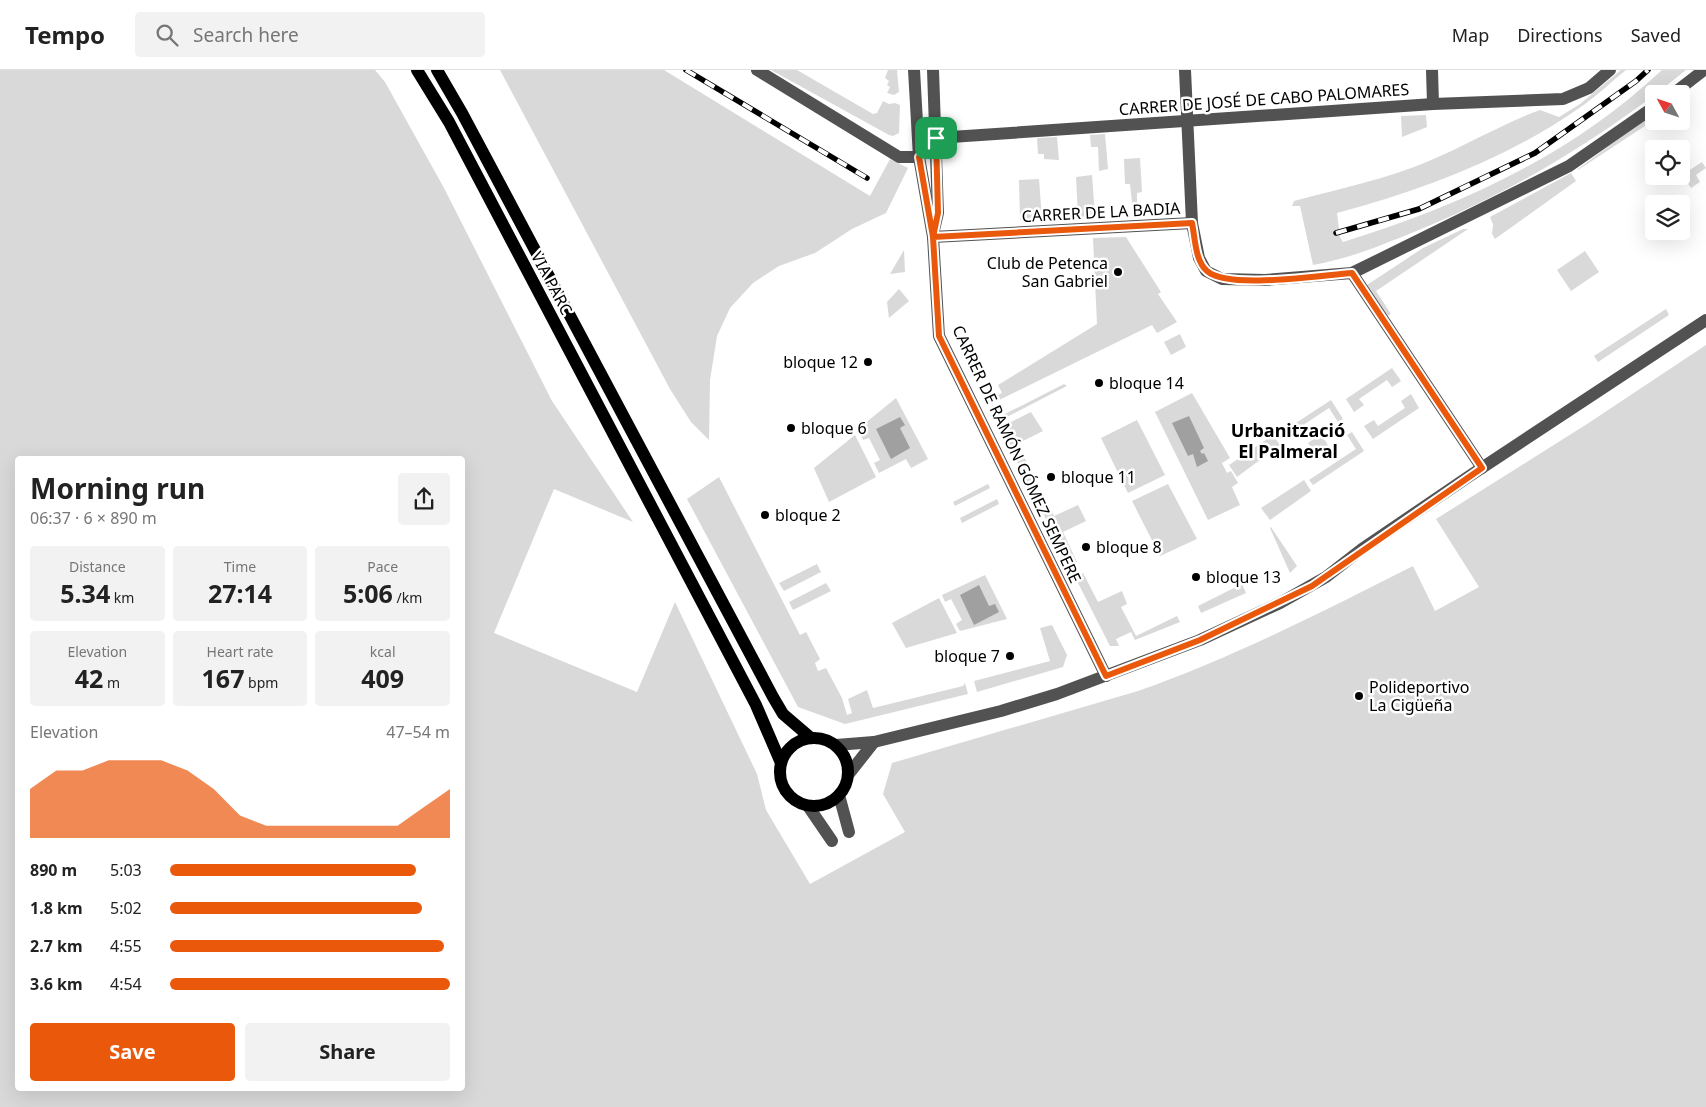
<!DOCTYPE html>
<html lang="en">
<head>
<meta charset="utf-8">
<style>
	body { margin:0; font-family:"Noto Sans",sans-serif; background:#f2f2f2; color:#222; height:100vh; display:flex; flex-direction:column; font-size:19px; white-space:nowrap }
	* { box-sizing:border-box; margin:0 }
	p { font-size:16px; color:#767676 }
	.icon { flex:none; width:28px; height:28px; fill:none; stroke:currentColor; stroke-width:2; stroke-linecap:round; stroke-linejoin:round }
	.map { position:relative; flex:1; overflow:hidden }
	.side { position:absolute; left:15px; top:386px; width:450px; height:635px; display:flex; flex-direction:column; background:#fff; border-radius:5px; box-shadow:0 5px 20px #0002 }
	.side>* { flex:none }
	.needle { width:32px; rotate:310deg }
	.fabs { position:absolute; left:1645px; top:15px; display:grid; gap:10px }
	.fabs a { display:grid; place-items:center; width:45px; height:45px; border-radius:5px; background:#fff; box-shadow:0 5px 20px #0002; font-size:25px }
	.pin { position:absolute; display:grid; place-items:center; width:42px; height:42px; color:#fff; margin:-21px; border-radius:10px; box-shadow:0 2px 8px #0006 }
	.round { display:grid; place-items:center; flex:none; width:52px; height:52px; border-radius:5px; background:#f2f2f2 }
	.overview { display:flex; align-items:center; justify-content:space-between; height:85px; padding:0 15px }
	h1 { font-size:28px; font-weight:700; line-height:38px }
	.metrics { display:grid; grid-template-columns:repeat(3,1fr); gap:8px; height:85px; padding:5px 15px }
	.metrics div { display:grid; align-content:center; border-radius:5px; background:#f2f2f2; text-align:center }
	.metrics b { font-size:25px; font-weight:700 }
	.metrics small { font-size:14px; font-weight:400 }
	.metrics p { font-size:14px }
	.chart { height:140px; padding:10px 15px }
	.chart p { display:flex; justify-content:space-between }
	.chart svg { width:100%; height:90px; margin-top:5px; fill:#ea580c; opacity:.7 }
	.action { display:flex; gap:10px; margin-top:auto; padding:10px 15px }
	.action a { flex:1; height:58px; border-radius:5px; background:#ea580c; color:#fff; font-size:20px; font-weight:700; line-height:58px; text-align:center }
	.action a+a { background:#f2f2f2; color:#222 }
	ul { padding:0 15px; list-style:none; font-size:16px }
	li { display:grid; grid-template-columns:80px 60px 1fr; align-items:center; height:38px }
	li i { height:12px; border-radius:6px; background:#ea580c }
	header { display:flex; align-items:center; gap:30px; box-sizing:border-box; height:70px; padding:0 25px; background:#fff; border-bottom:1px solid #e0e0e0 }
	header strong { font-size:24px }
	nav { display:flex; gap:28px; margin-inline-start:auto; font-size:18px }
	.search { width:350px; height:45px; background:#f2f2f2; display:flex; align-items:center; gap:12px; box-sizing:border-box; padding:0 18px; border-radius:5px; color:#767676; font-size:19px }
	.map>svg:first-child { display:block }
	.green { fill:#d9d9d9; fill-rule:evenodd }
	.water { fill:#a0a0a0 }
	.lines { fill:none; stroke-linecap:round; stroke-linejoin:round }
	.minor { stroke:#525252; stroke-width:12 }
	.major { stroke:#000; stroke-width:12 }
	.rail-casing { stroke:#000; stroke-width:5.5 }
	.rail { stroke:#fff; stroke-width:4; stroke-dasharray:11; stroke-linecap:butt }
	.route-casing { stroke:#fff; stroke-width:10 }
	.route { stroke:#ea580c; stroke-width:6 }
	.poi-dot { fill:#000; stroke:#fff; stroke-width:2 }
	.labels { text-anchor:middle; stroke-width:5; stroke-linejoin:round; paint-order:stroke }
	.street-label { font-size:16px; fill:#000; stroke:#fff }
	.poi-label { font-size:16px; fill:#000; stroke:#fff; text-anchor:start }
	.neighbourhood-label { font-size:18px; font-weight:bold; fill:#000; stroke:#fff }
</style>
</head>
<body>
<header>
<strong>Tempo</strong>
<div class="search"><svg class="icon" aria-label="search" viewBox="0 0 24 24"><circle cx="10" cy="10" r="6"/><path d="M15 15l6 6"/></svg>Search here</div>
<nav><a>Map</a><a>Directions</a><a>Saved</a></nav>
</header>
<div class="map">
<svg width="1706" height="1037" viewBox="0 0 1706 1037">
	<rect width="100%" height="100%" fill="#fff"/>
	<g class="green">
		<path d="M 0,0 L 375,0 L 385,12 L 444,118 L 552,331 L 633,452 L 554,419 L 494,563 L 637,622 L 675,532 L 757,704 L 766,740 L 810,814 L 905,762 L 883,724 L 892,693 L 1138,621 C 1232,588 1324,541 1413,496 L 1435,541 L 1479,517 L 1436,449 L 1587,354 L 1706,275 L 1706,1037 L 0,1037 ZM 18,389 L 462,389 L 462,1019 L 18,1019 Z"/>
		<path d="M 500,0 L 664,0 L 870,126 L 890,89 L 908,98 L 886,143 L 852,159 L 815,183 L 779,196 L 753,213 L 730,238 L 717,266 L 710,310 L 709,370 L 691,352 L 670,319 Z"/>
		<path d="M 771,0 L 797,0 L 873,44 L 877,43 L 883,31 L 889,34 L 895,33 L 900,35 L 899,63 L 893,66 L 889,65 Z"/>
		<path d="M 888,0 L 897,0 L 899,22 L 894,25 L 887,23 L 890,17 L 887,15 L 889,11 L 885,8 Z"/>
		<path d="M 1621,0 L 1626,0 C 1612,11 1599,24 1585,34 C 1511,87 1424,120 1337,143 L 1340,167 L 1343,172 C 1462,135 1570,86 1662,0 L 1686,0 C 1604,67 1513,122 1414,162 C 1379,176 1351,188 1313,195 L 1300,136 L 1292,136 L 1294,131 C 1339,119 1386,109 1429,91 C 1467,75 1502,54 1540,40 L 1559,47 L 1580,34 Z"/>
		<path d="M 1654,43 L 1654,50 L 1578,100 L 1578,99 Z"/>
		<path d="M 1426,45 L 1427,57 L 1402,67 L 1401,46 Z"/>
		<path d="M 1105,64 L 1108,99 L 1099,101 L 1098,77 L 1091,77 L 1090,65 Z"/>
		<path d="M 1057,67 L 1059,90 L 1044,89 L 1044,84 L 1038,84 L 1037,68 Z"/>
		<path d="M 1140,88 L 1142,122 L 1137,123 L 1137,132 L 1132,133 L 1130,114 L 1125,114 L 1124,89 Z"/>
		<path d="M 1702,92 L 1706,98 L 1696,105 L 1700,112 L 1691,118 L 1682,105 Z"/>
		<path d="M 1571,103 L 1576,111 L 1495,169 L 1492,164 L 1493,154 L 1490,147 Z"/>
		<path d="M 1092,105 L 1095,146 L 1078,147 L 1076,107 Z"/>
		<path d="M 1039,109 L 1042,149 L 1020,150 L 1019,110 Z"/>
		<path d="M 1463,159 L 1468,159 L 1376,221 L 1391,244 L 1387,246 L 1367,215 L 1423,178 Z"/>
		<path d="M 1126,167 L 1161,222 L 1158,224 L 1177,252 L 1157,263 L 1152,255 L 989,335 L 987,331 L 1002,323 L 998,315 L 1097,254 L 1093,168 Z"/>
		<path d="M 904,180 L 905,202 L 890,204 Z"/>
		<path d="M 1585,181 L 1599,202 L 1571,221 L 1557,200 Z"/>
		<path d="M 899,219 L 909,231 L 889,248 L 887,232 Z"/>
		<path d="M 1666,239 L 1669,245 L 1598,292 L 1594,286 Z"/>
		<path d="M 1180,264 L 1186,277 L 1171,285 L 1164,272 Z"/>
		<path d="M 1392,298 L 1401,311 L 1392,317 L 1387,310 L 1359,329 L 1364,335 L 1354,342 L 1346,329 Z"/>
		<path d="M 1064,314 L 1067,316 L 1001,350 L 1001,346 Z"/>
		<path d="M 1192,323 L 1230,388 L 1222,393 L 1227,403 L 1231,401 L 1238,413 L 1232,417 L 1240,435 L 1208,450 L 1155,342 Z"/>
		<path d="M 1411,324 L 1419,338 L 1373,369 L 1364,356 L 1374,350 L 1378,356 L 1405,338 L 1401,331 Z"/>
		<path d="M 896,328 L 928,389 L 911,398 L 906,389 L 879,403 L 874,393 L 880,390 L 869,368 L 863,370 L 858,359 Z"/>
		<path d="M 1331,330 L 1343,349 L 1338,352 L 1329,338 L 1282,369 L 1279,364 Z"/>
		<path d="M 1031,342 L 1043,361 L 1011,377 L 1001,357 Z"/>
		<path d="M 1137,350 L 1165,405 L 1128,423 L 1101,368 Z"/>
		<path d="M 1352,362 L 1364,381 L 1313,415 L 1309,410 L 1356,379 L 1347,365 Z"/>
		<path d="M 1321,364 L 1329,377 L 1317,385 L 1308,373 Z"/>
		<path d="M 855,365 L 876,407 L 829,432 L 814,398 Z"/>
		<path d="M 1273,365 L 1280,375 L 1237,407 L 1229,395 Z"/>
		<path d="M 1023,385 L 1037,411 L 1029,415 L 1016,389 Z"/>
		<path d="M 719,407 L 800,565 L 806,562 L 820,589 L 815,593 L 818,601 L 826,598 L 842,628 L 847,645 L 852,643 L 848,629 L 867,620 L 873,638 L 963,616 L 965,613 L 968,624 L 845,654 L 798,637 L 687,429 Z"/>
		<path d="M 1304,410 L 1311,421 L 1270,450 L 1261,438 Z"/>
		<path d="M 988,414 L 990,418 L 955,436 L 953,432 Z"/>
		<path d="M 1168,414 L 1197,469 L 1160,486 L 1132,431 Z"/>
		<path d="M 1042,421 L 1054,446 L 1078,435 L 1086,451 L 1063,462 L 1077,492 L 1069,496 L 1034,425 Z"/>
		<path d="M 997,429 L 999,434 L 962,453 L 960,448 Z"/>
		<path d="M 1271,457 L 1297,496 L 1290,503 L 1270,458 Z"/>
		<path d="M 817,494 L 821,502 L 784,521 L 779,513 Z"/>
		<path d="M 1083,503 L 1098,532 L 1122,521 L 1127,534 L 1121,537 L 1136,566 L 1177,546 L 1180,552 L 1135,570 L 1131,562 L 1116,569 L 1119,576 L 1110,576 L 1075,507 Z"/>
		<path d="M 985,505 L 1007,549 L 960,561 L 956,554 L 962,550 L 951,529 L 945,532 L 942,525 Z"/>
		<path d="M 826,513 L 831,521 L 793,540 L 789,532 Z"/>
		<path d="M 1242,514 L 1246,523 L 1201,543 L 1198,536 Z"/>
		<path d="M 939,528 L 957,563 L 906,578 L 892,553 Z"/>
		<path d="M 1052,555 L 1067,585 L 1063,597 L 977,622 L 974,611 L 1050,591 L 1040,558 Z"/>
	</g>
	<g class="water">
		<path d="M 1189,346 L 1204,378 L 1200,381 L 1202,384 L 1204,383 L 1208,391 L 1197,397 L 1193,384 L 1188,386 L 1172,353 Z"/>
		<path d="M 900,347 L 905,355 L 900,358 L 910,378 L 891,389 L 876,359 Z"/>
		<path d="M 979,515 L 989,536 L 995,534 L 999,542 L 974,555 L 960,525 Z"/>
	</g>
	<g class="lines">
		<g class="minor">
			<path d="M 757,0 L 899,87 L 919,87 L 936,68 L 1433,34 L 1563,29 L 1589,18 L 1610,0"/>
			<path d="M 914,0 L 919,87 L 933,167 L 939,266 L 1106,606"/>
			<path d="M 933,0 L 938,143 L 934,160"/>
			<path d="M 1185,0 L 1192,153 L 1199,188 L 1206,201 L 1222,209 L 1265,210 L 1352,203 L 1569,96 L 1654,37"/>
			<path d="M 1432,0 L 1433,34"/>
			<path d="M 1673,24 L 1704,0"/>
			<path d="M 933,167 L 1192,153"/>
			<path d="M 1352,203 L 1482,398"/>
			<path d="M 836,675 L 874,672 L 1001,641 L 1057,624 L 1200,570 L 1280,533 L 1326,507 L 1362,479 L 1468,407 L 1706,250"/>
			<path d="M 848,705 L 874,672"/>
			<path d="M 839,725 L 849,762"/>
			<path d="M 808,736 L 832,771"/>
		</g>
		<g class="major">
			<path d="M 417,0 L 449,52 L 756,635 L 781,693"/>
			<path d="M 437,0 L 462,43 L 773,627 L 783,644 L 811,668"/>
			<circle cx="814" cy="702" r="34"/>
		</g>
		<g class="rail-casing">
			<g id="rail">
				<path d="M 686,0 L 867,108"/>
				<path d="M 1336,163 L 1419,139 L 1535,83 L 1636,11 L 1648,0"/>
			</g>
		</g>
		<use href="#rail" class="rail"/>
	</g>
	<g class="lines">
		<g class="route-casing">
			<path id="route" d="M 936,68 L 938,143 L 933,167 L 939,266 L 1106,606 L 1200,570 L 1312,516 L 1482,398 L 1352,203 C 1322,205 1228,220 1207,201 C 1195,191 1195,167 1192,153 L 933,167 L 919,87 L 936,68"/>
		</g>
		<use href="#route" class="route"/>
	</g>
	<g class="poi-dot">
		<circle cx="1118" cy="202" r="5"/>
		<circle cx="868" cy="292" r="5"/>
		<circle cx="1099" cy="313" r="5"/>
		<circle cx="791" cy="358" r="5"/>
		<circle cx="1051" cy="407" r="5"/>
		<circle cx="765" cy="445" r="5"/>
		<circle cx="1086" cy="477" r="5"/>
		<circle cx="1196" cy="507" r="5"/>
		<circle cx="1010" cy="586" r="5"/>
		<circle cx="1359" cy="626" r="5"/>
	</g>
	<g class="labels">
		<g class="street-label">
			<text transform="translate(1264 29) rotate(-4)" y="6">CARRER DE JOSÉ DE CABO PALOMARES</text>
			<text transform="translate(1101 142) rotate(-3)" y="6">CARRER DE LA BADIA</text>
			<text transform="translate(552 213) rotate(62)" y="6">VIA PARC</text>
			<text transform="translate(1017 384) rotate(65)" y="6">CARRER DE RAMÓN GÓMEZ SEMPERE</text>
		</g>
		<g class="poi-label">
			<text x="1108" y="199" text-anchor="end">Club de Petenca<tspan x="1108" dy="18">San Gabriel</tspan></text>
			<text x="858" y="298" text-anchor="end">bloque 12</text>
			<text x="1109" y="319">bloque 14</text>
			<text x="801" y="364">bloque 6</text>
			<text x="1061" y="413">bloque 11</text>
			<text x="775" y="451">bloque 2</text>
			<text x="1096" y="483">bloque 8</text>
			<text x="1206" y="513">bloque 13</text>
			<text x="1000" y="592" text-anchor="end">bloque 7</text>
			<text x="1369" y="623">Polideportivo<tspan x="1369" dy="18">La Cigüeña</tspan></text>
		</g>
		<g class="neighbourhood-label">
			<text x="1288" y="367">Urbanització<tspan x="1288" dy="21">El Palmeral</tspan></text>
		</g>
	</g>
</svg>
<div class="fabs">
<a><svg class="needle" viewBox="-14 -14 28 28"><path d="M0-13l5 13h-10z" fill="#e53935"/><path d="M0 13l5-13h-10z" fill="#767676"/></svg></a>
<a><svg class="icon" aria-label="locate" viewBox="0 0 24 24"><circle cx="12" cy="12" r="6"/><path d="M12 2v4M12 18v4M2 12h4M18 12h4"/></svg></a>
<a><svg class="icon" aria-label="layers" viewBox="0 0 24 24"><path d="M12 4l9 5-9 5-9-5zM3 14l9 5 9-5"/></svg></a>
</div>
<div class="pin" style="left:936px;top:68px;background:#1e9e55"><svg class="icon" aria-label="arrive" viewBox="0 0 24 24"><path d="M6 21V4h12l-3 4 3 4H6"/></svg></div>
<section class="side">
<div class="overview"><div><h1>Morning run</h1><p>06:37 · 6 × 890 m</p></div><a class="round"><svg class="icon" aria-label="share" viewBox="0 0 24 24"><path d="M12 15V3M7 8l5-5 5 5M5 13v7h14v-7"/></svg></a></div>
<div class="metrics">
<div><p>Distance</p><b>5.34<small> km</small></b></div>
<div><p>Time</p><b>27:14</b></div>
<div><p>Pace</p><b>5:06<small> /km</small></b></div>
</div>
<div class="metrics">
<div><p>Elevation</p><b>42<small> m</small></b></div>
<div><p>Heart rate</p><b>167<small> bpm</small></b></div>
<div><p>kcal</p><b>409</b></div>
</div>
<div class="chart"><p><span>Elevation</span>47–54 m</p>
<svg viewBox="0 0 160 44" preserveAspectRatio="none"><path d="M0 44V20L10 11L20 11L30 6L40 6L50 6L60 11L70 20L80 33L90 38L100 38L110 38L120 38L130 38L140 38L150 29L160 20V44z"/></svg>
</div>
<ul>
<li><b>890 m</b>5:03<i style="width:88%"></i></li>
<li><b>1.8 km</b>5:02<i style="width:90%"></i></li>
<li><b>2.7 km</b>4:55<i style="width:98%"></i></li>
<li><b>3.6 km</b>4:54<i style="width:100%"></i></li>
</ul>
<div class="action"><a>Save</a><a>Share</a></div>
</section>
</div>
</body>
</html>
